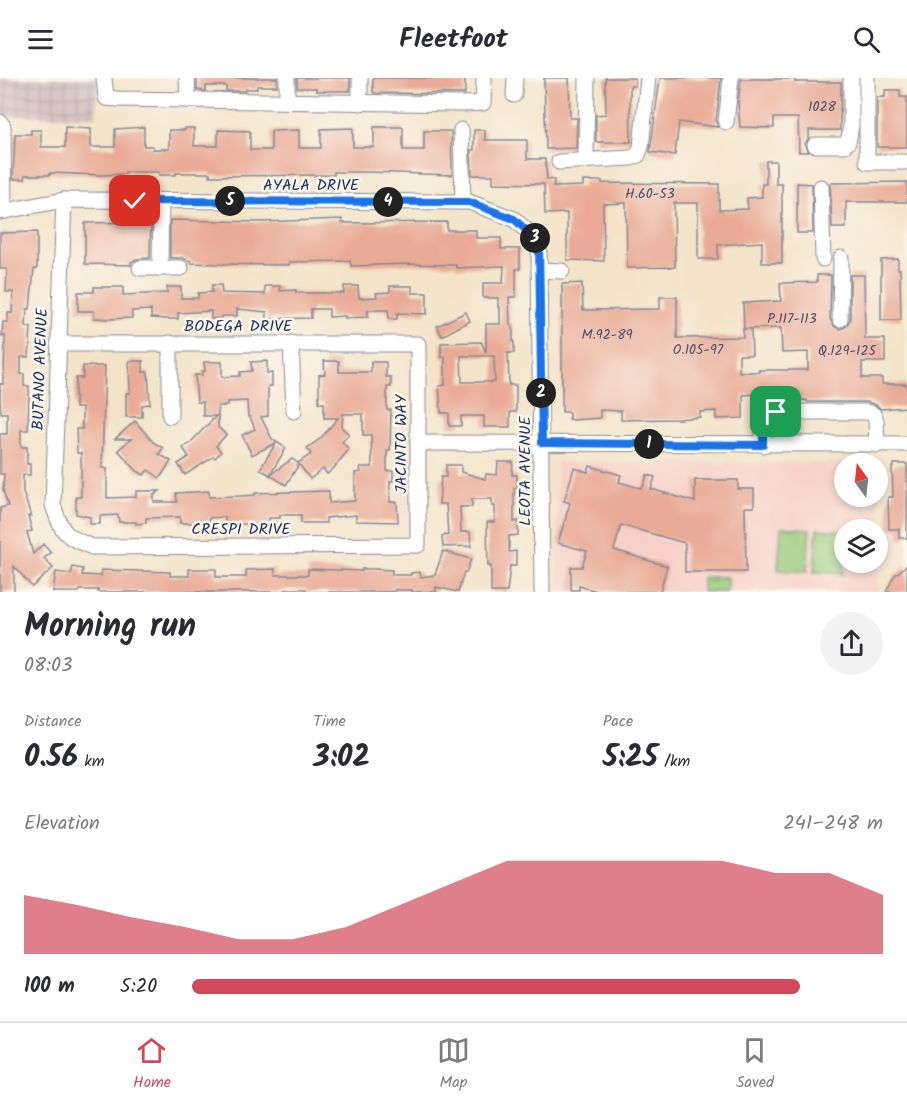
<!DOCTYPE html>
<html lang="en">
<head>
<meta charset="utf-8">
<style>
	body { margin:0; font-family:Kalam,sans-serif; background:#f2f2f3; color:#2b2b33; height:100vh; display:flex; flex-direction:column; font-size:22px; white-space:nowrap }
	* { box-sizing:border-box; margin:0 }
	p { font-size:20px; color:#7c7c81 }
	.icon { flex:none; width:33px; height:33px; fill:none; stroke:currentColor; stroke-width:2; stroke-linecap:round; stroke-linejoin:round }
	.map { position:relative; height:514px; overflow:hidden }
	.drawer { display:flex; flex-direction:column; background:#fff; flex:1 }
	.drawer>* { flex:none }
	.needle { width:39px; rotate:345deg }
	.buttons { position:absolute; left:834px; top:375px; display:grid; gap:12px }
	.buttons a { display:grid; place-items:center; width:54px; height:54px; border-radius:50%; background:#fff; box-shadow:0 3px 9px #0003; font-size:30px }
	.pin { position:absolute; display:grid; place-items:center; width:51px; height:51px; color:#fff; margin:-26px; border-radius:12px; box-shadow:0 3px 9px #0006 }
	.km { position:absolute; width:30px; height:30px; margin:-15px; border-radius:50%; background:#222; color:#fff; font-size:16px; line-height:30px; text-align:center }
	.round { display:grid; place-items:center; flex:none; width:63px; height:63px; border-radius:32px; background:#f2f2f3 }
	.summary { display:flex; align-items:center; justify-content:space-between; height:102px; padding:0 24px }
	h1 { font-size:33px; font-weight:700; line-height:45px }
	.stats { display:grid; grid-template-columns:repeat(3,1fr); gap:9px; height:102px; padding:6px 24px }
	.stats div { display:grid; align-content:center }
	.stats b { font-size:30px; font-weight:700 }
	.stats small { font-size:16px; font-weight:400 }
	.stats p { font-size:16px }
	.chart { height:168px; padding:12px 24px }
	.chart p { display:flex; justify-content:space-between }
	.chart svg { width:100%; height:108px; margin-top:6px; fill:#d1495b; opacity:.7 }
	ul { padding:0 24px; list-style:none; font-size:20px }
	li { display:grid; grid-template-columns:96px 72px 1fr; align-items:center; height:45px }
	li i { height:15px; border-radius:8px; background:#d1495b }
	header { display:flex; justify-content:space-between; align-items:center; height:78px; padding:0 24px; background:#fff; font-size:27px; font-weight:700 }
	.tabs { display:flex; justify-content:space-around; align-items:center; height:84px; border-top:2px solid #e1e1e2; background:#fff; font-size:16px; color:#7c7c81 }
	.tabs a { display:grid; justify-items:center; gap:3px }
	.tabs .current { color:#d1495b }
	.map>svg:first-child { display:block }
	.built { fill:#f7d1c8; fill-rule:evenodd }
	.industrial { fill:url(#industrial-grid) }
	.green { fill:#98ca7a; stroke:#5a7c6c; stroke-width:1.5 }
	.park { fill:url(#park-tufts); stroke:#5a7c6c; stroke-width:1.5 }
	.building { fill:#e9ab97; fill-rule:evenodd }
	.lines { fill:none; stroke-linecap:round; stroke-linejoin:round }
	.minor-casing { stroke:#878a94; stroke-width:17 }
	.minor { stroke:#fff; stroke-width:15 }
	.route-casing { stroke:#fff; stroke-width:12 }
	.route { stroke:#1a73e8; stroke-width:8 }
	.labels { text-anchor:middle; stroke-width:5; stroke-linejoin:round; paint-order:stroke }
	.number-label { font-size:14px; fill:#4e4e6c }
	.street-label { font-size:16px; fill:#1b2f5e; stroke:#fbf7ec }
</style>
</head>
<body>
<header><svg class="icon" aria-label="menu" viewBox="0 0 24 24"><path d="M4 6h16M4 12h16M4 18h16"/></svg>Fleetfoot<svg class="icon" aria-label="search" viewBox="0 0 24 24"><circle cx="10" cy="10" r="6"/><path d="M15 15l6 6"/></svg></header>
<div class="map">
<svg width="907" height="514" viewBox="0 0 907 514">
	<defs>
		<pattern id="industrial-grid" width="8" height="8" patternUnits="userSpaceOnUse" patternTransform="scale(1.5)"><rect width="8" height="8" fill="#d2bfc0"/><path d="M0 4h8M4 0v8" fill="none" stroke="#b4a4a7"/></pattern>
		<pattern id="park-tufts" width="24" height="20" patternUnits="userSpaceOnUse" patternTransform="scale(1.5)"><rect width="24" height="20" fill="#98ca7a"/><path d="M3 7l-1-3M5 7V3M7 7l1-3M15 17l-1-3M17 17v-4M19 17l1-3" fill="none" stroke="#7ba467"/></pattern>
	</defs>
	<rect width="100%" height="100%" fill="#fbf7ec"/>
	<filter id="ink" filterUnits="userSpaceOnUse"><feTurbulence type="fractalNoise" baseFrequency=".0167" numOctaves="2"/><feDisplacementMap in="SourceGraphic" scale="12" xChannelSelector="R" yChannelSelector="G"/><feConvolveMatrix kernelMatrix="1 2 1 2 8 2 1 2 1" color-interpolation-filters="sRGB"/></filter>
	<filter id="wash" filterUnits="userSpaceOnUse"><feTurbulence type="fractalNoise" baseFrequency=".008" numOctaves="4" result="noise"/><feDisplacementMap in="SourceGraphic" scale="24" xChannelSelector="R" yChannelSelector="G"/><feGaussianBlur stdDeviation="1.35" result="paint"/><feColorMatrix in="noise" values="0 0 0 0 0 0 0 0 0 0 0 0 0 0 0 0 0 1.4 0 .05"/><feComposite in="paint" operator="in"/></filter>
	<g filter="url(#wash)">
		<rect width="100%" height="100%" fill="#f3e4c9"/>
		<path class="built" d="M 557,384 L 879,385 L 878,514 L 557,514 ZM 844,386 L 878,386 L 878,418 L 844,418 ZM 844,452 L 878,452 L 878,484 L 844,484 Z"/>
		<path class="industrial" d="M 0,0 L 97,0 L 96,38 L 0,38 Z"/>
		<g class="green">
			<path d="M 781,449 L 810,451 L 807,494 L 778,492 Z"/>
			<path d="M 817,451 L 844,453 L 843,496 L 814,494 Z"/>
		</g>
		<rect class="park" x="702" y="499" width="25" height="15"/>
		<g id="blocks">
			<g class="building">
				<path d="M 197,0 L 277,0 L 277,8 L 257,8 L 257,11 L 246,11 L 246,13 L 226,13 L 226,8 L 206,8 L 206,13 L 197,12 Z"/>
				<path d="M 297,0 L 350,0 L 350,13 L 316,13 L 316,10 L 297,10 Z"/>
				<path d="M 373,0 L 465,0 L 465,16 L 375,15 L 373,14 Z"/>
				<path d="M 544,0 L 569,0 L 570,40 L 577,40 L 576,70 L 546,71 Z"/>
				<path d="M 605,0 L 635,0 L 635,8 L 630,8 L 631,64 L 596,64 L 596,37 L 606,36 Z"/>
				<path d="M 660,0 L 721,0 L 716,43 L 718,49 L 679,44 L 675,77 L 650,74 Z"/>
				<path d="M 741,1 L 795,1 L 795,4 L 841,4 L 840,52 L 809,52 L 809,59 L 805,66 L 809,74 L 799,74 L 798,40 L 774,40 L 774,50 L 740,49 L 738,25 Z"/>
				<path d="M 885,12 L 900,12 L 900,19 L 907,19 L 907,69 L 877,69 L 877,19 L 885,19 Z"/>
				<path d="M 65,49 L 91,51 L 91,69 L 115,69 L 115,51 L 144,49 L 144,68 L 153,68 L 153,71 L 169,71 L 169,52 L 185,52 L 185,50 L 194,50 L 194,68 L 218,68 L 218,52 L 250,53 L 250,72 L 271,72 L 271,53 L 299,52 L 299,70 L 321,70 L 321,51 L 353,50 L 353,69 L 374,69 L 374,49 L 403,49 L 403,72 L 424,72 L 424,53 L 451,53 L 452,97 L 368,94 L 334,94 L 334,97 L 210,98 L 210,95 L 176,95 L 176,97 L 159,97 L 159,94 L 125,94 L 125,96 L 100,97 L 50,95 L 50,97 L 25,97 L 25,101 L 13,101 L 15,56 L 31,56 L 31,52 L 41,52 L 41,69 L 65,69 Z"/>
				<path d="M 474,52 L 485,52 L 485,62 L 527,62 L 527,81 L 545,81 L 547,101 L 554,102 L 553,109 L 583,108 L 583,103 L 602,103 L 602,105 L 719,106 L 719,132 L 748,131 L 747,120 L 762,119 L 762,106 L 766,106 L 766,83 L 776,83 L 776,106 L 782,106 L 782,185 L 762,185 L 762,164 L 718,167 L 718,181 L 698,181 L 698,125 L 674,125 L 675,189 L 627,190 L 626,125 L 603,126 L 604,183 L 567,182 L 567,135 L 545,136 L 544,106 L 493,105 L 493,97 L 472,97 L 471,72 L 474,72 Z"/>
				<path d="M 907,104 L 907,124 L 846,124 L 846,150 L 832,150 L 830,105 Z"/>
				<path d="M 797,105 L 812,106 L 813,155 L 797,155 Z"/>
				<path d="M 342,141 L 342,145 L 447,144 L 447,152 L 476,152 L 476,160 L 501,160 L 501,171 L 520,171 L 520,191 L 516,191 L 516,219 L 509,219 L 510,247 L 513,247 L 513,264 L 514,264 L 514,275 L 508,275 L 509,307 L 516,307 L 516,334 L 510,334 L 510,349 L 484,349 L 484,338 L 461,338 L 461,348 L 449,348 L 449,335 L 441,335 L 440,318 L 439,308 L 445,307 L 445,279 L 441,279 L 441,265 L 481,264 L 486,274 L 486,246 L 500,246 L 500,229 L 498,229 L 498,220 L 483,220 L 483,205 L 503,205 L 504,188 L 456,190 L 456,187 L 402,186 L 351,188 L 350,183 L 289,184 L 289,187 L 217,186 L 191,185 L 191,183 L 182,180 L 170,180 L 170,142 L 261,144 ZM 461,278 L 494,278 L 495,304 L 462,304 Z"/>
				<path d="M 139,142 L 151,142 L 150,180 L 136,181 L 131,184 L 131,187 L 85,186 L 85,145 L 139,144 Z"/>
				<path d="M 37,154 L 37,191 L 34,191 L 30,231 L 27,231 L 26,249 L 31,249 L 29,279 L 21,279 L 21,296 L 24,296 L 24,308 L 29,308 L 29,323 L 28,352 L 21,352 L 21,369 L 27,369 L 27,386 L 30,386 L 30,397 L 23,397 L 23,414 L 31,438 L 28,438 L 32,453 L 27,454 L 33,476 L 43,466 L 51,475 L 44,480 L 53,490 L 32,509 L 14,488 L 14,514 L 0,514 L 0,430 L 8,428 L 3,412 L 4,396 L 0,396 L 0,356 L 7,356 L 7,335 L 1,335 L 0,323 L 0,306 L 3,306 L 3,296 L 4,296 L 5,258 L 2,258 L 3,244 L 8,244 L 8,235 L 12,235 L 13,214 L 6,214 L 7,191 L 0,191 L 0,155 Z"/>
				<path d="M 898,181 L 898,191 L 900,191 L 901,242 L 881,242 L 881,182 Z"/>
				<path d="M 817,197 L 831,197 L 830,241 L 835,249 L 840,251 L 845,249 L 850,242 L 850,197 L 864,197 L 865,261 L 885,261 L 885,284 L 862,284 L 862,300 L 882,300 L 882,306 L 907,306 L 907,329 L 881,331 L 876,327 L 867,324 L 807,324 L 807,322 L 767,324 L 759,328 L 759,316 L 743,317 L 743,340 L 716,341 L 716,333 L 700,334 L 700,339 L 679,341 L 621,342 L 621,333 L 600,332 L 600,340 L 573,342 L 569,341 L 569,334 L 562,334 L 562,206 L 582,205 L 583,232 L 660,231 L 660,219 L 677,219 L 677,260 L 743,259 L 743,251 L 751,251 L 752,277 L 739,277 L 739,294 L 759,294 L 759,292 L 808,292 L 808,274 L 782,275 L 781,250 L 744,251 L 743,225 L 781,223 L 780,205 L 817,204 Z"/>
				<path d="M 212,207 L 221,207 L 222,215 L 265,216 L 265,208 L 280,208 L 280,213 L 296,212 L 296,215 L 344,215 L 344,208 L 358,208 L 359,220 L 377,219 L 376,215 L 390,214 L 390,208 L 412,208 L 412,215 L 427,215 L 427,236 L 397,235 L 397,241 L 389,241 L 388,232 L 368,232 L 368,239 L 345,240 L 345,238 L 329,239 L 329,231 L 311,231 L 311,240 L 267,241 L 267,234 L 237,231 L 237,238 L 222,238 L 222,240 L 211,241 L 211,233 L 178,235 L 178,241 L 167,241 L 151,240 L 151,232 L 132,233 L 132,240 L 108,241 L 94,240 L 94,233 L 78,233 L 78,214 L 94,214 L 94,209 L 123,209 L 123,217 L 167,215 L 167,209 L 181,209 L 181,220 L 198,220 L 198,215 L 212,214 Z"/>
				<path d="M 466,234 L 470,243 L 442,258 L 437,248 Z"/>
				<path d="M 129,283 L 143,283 L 143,294 L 148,294 L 150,326 L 142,327 L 142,339 L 126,339 L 126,315 L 130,315 Z"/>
				<path d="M 267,283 L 267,295 L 272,295 L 272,308 L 268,308 L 268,338 L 261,339 L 272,361 L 286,370 L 270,397 L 260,391 L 276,365 L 252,377 L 242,357 L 255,351 L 250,339 L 248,339 L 247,323 L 227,324 L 227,328 L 218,328 L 218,349 L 226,357 L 216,368 L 221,374 L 215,380 L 213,379 L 185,397 L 178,386 L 189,379 L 183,370 L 191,364 L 216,338 L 203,338 L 203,324 L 197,324 L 195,297 L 202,297 L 202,293 L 205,293 L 204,284 L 222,284 L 222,299 L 240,298 L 240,294 L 252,293 L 251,284 Z"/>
				<path d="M 324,283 L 339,283 L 339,294 L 371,294 L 371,284 L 386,284 L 386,299 L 391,299 L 391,309 L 387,309 L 387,332 L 391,332 L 390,372 L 387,372 L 387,393 L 393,393 L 393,403 L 390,403 L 390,424 L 397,424 L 398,444 L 356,443 L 356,437 L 326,440 L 326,445 L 301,445 L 301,437 L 280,437 L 280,440 L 269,440 L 269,447 L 225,445 L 225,439 L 209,440 L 209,445 L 180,445 L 180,439 L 146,440 L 146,445 L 136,446 L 136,444 L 119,444 L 118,437 L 100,438 L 100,446 L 90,446 L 90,439 L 76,436 L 76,419 L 81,419 L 81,375 L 77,375 L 76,351 L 82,351 L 82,330 L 75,330 L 75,316 L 76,300 L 83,300 L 83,288 L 105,288 L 102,390 L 107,390 L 107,420 L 136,419 L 136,413 L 160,413 L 154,417 L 154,424 L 177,424 L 176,415 L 195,414 L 209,413 L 209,419 L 240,418 L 255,417 L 255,415 L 329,413 L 329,425 L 355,423 L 355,395 L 361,394 L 360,389 L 372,389 L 371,357 L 363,357 L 363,336 L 343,336 L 342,350 L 349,356 L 342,364 L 349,371 L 334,390 L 327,396 L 323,391 L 310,401 L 299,386 L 286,407 L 270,397 L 292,381 L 298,385 L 311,376 L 307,370 L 321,360 L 338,340 L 324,340 L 324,325 L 319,325 L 319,297 L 325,296 Z"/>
				<path d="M 135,343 L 153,364 L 163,370 L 159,376 L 171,383 L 160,400 L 148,392 L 144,397 L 137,393 L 118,372 L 131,361 L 115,361 Z"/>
				<path d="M 498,384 L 513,384 L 512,397 L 517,397 L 517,410 L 514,410 L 514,444 L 518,443 L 518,457 L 509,458 L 509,474 L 516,473 L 516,488 L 510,488 L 507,514 L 491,514 L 491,488 L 488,488 L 487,444 L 495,444 L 495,428 L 492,428 L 492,421 L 472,421 L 472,429 L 460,429 L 461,454 L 470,454 L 471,468 L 443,469 L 442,458 L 448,457 L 446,426 L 439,426 L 441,399 L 446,399 L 446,387 L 461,387 L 461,394 L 485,401 L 486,396 L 497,397 Z"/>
				<path d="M 894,386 L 907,386 L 907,460 L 899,460 L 899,451 L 889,451 L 888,419 L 893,419 L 892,389 L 894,389 Z"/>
				<path d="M 590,388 L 621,397 L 619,404 L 640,410 L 643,409 L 647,397 L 655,399 L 651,411 L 695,424 L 695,402 L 738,402 L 738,411 L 754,411 L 754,429 L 745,429 L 746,494 L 685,494 L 685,465 L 621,447 L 614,472 L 667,488 L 660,514 L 600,514 L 579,508 L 579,512 L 571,512 L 571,489 L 582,489 L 587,473 L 558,465 L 570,425 L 564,423 L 574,390 L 588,394 Z"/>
				<path d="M 443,473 L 471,481 L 466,495 L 464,494 L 458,514 L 436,509 L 436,514 L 412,514 L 412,512 L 395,512 L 395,514 L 306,514 L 306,511 L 289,511 L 279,514 L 98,514 L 98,512 L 80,512 L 79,514 L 53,514 L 56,494 L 71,496 L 73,489 L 83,491 L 82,497 L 101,498 L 101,492 L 140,493 L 170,494 L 170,498 L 189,498 L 189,491 L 216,491 L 216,499 L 246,499 L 246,492 L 275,491 L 275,497 L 308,497 L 308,491 L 362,493 L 362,491 L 376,491 L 392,492 L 392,497 L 411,497 L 411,495 L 420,494 L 421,499 L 435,497 Z"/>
				<path d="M 907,487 L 907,514 L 886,514 L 894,498 Z"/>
			</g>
		</g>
	</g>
	<g filter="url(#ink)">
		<use href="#blocks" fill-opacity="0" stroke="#878a94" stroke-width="1.5"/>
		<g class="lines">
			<g class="minor-casing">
				<g id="minor">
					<path d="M 104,0 L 106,20 L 117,21 L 464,26 L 483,25 L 484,0"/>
					<path d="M 187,0 L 188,22"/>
					<path d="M 287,0 L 287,23"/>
					<path d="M 867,0 L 867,84 L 905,84"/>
					<path d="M 514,17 L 515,0"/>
					<path d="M 360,25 L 360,0"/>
					<path d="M 0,44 L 3,48 L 4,133"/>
					<path d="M 726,44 L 731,0"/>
					<path d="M 461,52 L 463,124"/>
					<path d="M 815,67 L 845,67 L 848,64 L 851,48 L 851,0"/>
					<path d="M 586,82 L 587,0"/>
					<path d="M 559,84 L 631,80 L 638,77 L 641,69 L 648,0"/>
					<path d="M 821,109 L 823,181"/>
					<path d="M 0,134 L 64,122 L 463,124 L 469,124 L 514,141 L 539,164 L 542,514"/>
					<path d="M 140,190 L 181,190"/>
					<path d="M 160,190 L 161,123"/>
					<path d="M 539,192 L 562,193"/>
					<path d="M 840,241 L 841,180"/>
					<path d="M 170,265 L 170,338"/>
					<path d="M 291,265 L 294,333"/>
					<path d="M 58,266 L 418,266 L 418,467 L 92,469 C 64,457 63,457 53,427 L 64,122"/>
					<path d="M 418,365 L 907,366"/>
					<path d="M 763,367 L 763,337 L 767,334 L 867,334 L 873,336 L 876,342 L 877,367"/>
				</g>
			</g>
			<use href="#minor" class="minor"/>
		</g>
	</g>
	<g class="lines" filter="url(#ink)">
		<g class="route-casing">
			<path id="route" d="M 135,123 L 469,124 L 514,141 L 539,164 L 542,365 L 763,367 L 763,337 L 767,334 L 776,334"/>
		</g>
		<use href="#route" class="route"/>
	</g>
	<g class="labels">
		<g class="number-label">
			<text x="822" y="33">1028</text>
			<text x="650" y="120">H.60-53</text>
			<text x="792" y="245">P.117-113</text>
			<text x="607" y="261">M.92-89</text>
			<text x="698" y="276">O.105-97</text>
			<text x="847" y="277">Q.129-125</text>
		</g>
		<g class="street-label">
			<text x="311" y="112">AYALA DRIVE</text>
			<text x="238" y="253">BODEGA DRIVE</text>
			<text transform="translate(39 291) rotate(-88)" y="6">BUTANO AVENUE</text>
			<text transform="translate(400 366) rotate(-90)" y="6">JACINTO WAY</text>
			<text transform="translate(524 393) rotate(-90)" y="6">LEOTA AVENUE</text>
			<text x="241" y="456">CRESPI DRIVE</text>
		</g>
	</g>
</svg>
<div class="buttons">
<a><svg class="needle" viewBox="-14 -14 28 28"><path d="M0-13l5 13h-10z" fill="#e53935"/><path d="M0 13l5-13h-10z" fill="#7c7c81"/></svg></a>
<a><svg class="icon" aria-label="layers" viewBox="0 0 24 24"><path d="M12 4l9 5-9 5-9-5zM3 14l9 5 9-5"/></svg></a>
</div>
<div class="pin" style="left:776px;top:334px;background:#1e9e55"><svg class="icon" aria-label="arrive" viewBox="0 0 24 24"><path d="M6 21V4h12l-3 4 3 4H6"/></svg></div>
<div class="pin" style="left:135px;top:123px;background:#d93025"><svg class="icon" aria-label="check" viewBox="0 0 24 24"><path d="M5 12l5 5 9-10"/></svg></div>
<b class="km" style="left:649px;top:366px">1</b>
<b class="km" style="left:541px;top:315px">2</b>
<b class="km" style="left:535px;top:160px">3</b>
<b class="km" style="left:388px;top:124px">4</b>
<b class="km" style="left:230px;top:123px">5</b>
</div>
<section class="drawer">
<div class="summary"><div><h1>Morning run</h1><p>08:03</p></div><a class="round"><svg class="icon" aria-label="share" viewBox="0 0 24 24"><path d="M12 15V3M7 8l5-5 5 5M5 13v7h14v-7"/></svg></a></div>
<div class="stats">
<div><p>Distance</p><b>0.56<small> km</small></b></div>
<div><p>Time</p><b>3:02</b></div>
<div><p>Pace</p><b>5:25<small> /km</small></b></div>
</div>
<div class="chart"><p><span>Elevation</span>241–248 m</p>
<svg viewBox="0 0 160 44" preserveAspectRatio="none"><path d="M0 44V20L10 24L20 29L30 33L40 38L50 38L60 33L70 24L80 15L90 6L100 6L110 6L120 6L130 6L140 11L150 11L160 20V44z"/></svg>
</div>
<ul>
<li><b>100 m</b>5:20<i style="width:88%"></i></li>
</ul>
</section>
<nav class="tabs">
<a class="current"><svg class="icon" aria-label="home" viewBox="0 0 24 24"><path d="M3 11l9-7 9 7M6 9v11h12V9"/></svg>Home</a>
<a><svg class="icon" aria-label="map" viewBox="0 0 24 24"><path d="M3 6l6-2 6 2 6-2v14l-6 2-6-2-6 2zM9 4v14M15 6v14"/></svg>Map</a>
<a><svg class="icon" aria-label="saved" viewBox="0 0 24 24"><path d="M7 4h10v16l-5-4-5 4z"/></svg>Saved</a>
</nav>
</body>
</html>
